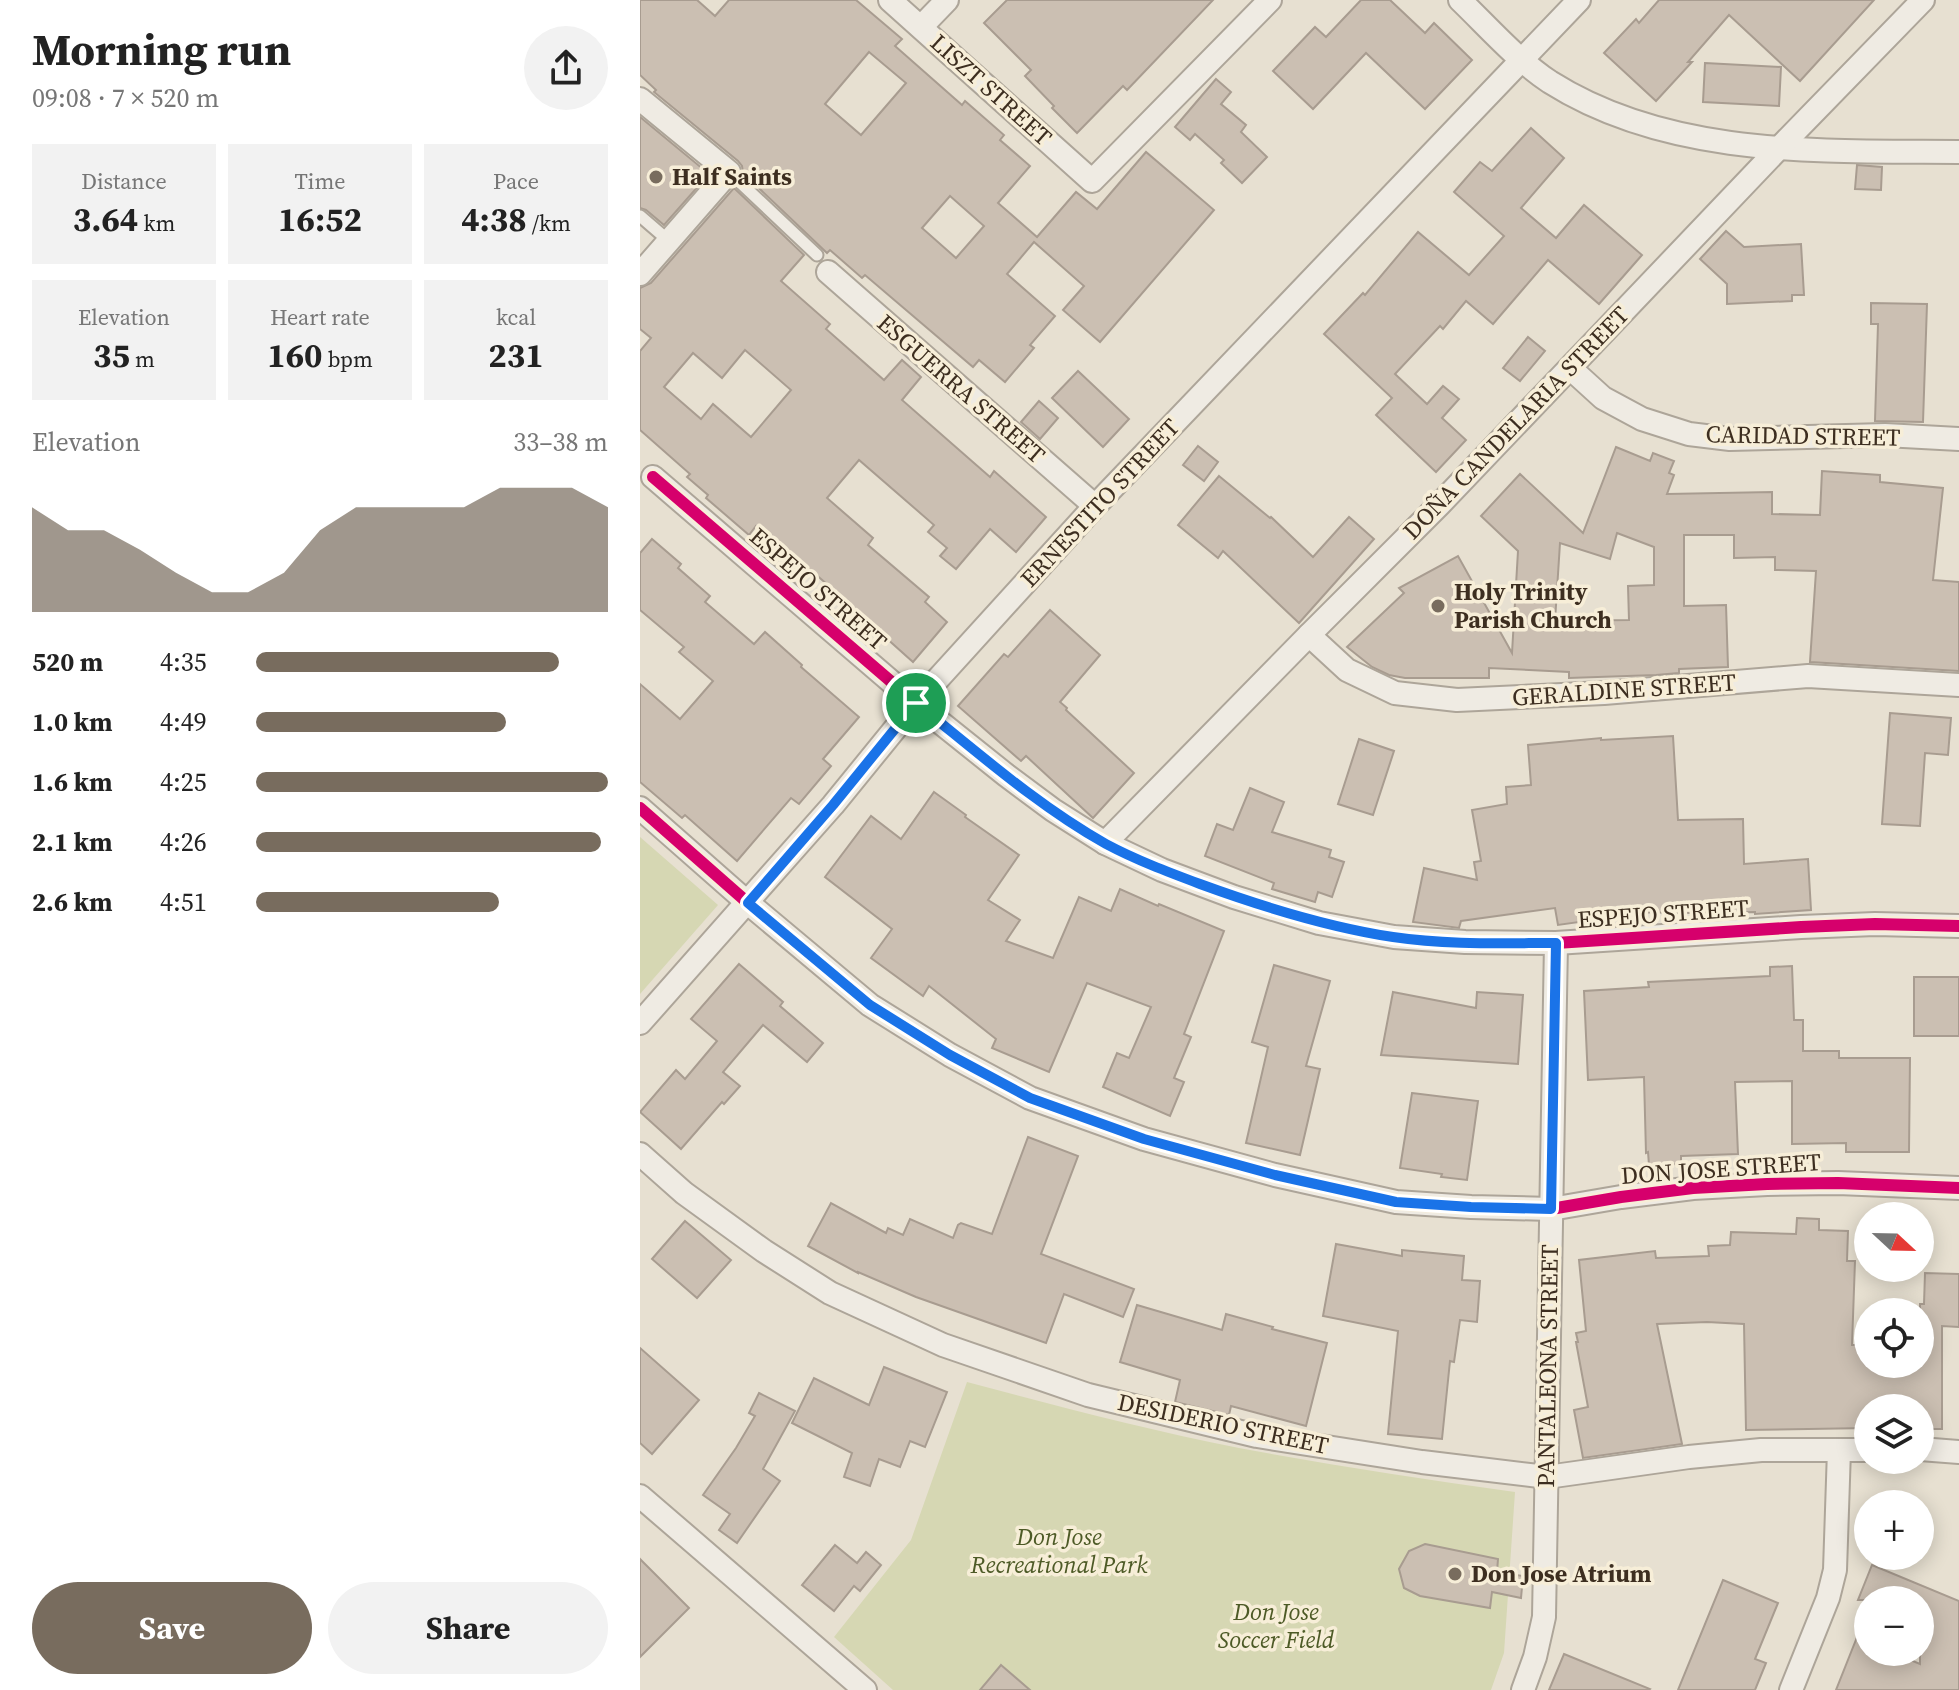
<!DOCTYPE html>
<html lang="en">
<head>
<meta charset="utf-8">
<style>
	body { margin:0; font-family:"Source Serif 4",serif; background:#f2f2f2; color:#222; height:100vh; display:flex; flex-direction:column; font-size:30px; white-space:nowrap }
	* { box-sizing:border-box; margin:0 }
	p { font-size:26px; color:#767676 }
	.icon { flex:none; width:44px; height:44px; fill:none; stroke:currentColor; stroke-width:2; stroke-linecap:round; stroke-linejoin:round }
	.map { position:relative; flex:1; overflow:hidden }
	.sheet { display:flex; flex-direction:column; background:#fff; width:640px }
	.sheet>* { flex:none }
	.needle { width:52px; rotate:112deg }
	.controls { position:absolute; left:1214px; top:1202px; display:grid; gap:16px }
	.controls a { display:grid; place-items:center; width:80px; height:80px; border-radius:50%; background:#fff; box-shadow:0 4px 20px #0003; font-size:40px }
	.pin { position:absolute; display:grid; place-items:center; width:68px; height:68px; color:#fff; margin:-34px; border:4px solid #fff; border-radius:50%; box-shadow:0 2px 8px #0007 }
	.round { display:grid; place-items:center; flex:none; width:84px; height:84px; border-radius:42px; background:#f2f2f2 }
	.head { display:flex; align-items:center; justify-content:space-between; height:136px; padding:0 32px }
	h1 { font-size:44px; font-weight:700; line-height:60px }
	.metrics { display:grid; grid-template-columns:repeat(3,1fr); gap:12px; height:136px; padding:8px 32px }
	.metrics div { display:grid; align-content:center; border-radius:0px; background:#f2f2f2; text-align:center }
	.metrics b { font-size:34px; font-weight:700 }
	.metrics small { font-size:22px; font-weight:400 }
	.metrics p { font-size:22px }
	.chart { height:224px; padding:16px 32px }
	.chart p { display:flex; justify-content:space-between }
	.chart svg { width:100%; height:144px; margin-top:8px; fill:#786c5e; opacity:.7 }
	.cta { display:flex; gap:16px; margin-top:auto; padding:16px 32px }
	.cta a { flex:1; height:92px; border-radius:48px; background:#786c5e; color:#fff; font-size:32px; font-weight:700; line-height:92px; text-align:center }
	.cta a+a { background:#f2f2f2; color:#222 }
	ul { padding:0 32px; list-style:none; font-size:26px }
	li { display:grid; grid-template-columns:128px 96px 1fr; align-items:center; height:60px }
	li i { height:20px; border-radius:10px; background:#786c5e }
	main { display:flex; flex:1; min-height:0 }
	.map>svg:first-child { display:block }
	.green { fill:#d6d7b3 }
	.building { fill:#cbbfb2; stroke:#a89c90; stroke-width:2; fill-rule:evenodd }
	.lines { fill:none; stroke-linecap:round; stroke-linejoin:round }
	.service-casing { stroke:#ada599; stroke-width:15 }
	.minor-casing { stroke:#ada599; stroke-width:26 }
	.service { stroke:#efebe3; stroke-width:11 }
	.minor { stroke:#efebe3; stroke-width:22 }
	.cycleway-casing { stroke:#f7eed8; stroke-width:17 }
	.cycleway { stroke:#d6006c; stroke-width:12 }
	.route-casing { stroke:#fff; stroke-width:16 }
	.route { stroke:#1a73e8; stroke-width:10 }
	.poi-dot { fill:#786c5e; stroke:#f7eed8; stroke-width:3 }
	.labels { text-anchor:middle; stroke-width:7; stroke-linejoin:round; paint-order:stroke }
	.street-label { font-size:24px; fill:#3d2e20; stroke:#f7eed8 }
	.poi-label { font-size:24px; font-weight:bold; fill:#3d2e20; stroke:#f7eed8; text-anchor:start }
	.park-label { font-size:24px; font-style:italic; fill:#4d5a26; stroke:#f7eed8 }
</style>
</head>
<body>
<main>
<section class="sheet">
<div class="head"><div><h1>Morning run</h1><p>09:08 · 7 × 520 m</p></div><a class="round"><svg class="icon" aria-label="share" viewBox="0 0 24 24"><path d="M12 15V3M7 8l5-5 5 5M5 13v7h14v-7"/></svg></a></div>
<div class="metrics">
<div><p>Distance</p><b>3.64<small> km</small></b></div>
<div><p>Time</p><b>16:52</b></div>
<div><p>Pace</p><b>4:38<small> /km</small></b></div>
</div>
<div class="metrics">
<div><p>Elevation</p><b>35<small> m</small></b></div>
<div><p>Heart rate</p><b>160<small> bpm</small></b></div>
<div><p>kcal</p><b>231</b></div>
</div>
<div class="chart"><p><span>Elevation</span>33–38 m</p>
<svg viewBox="0 0 160 44" preserveAspectRatio="none"><path d="M0 44V12L10 19L20 19L30 25L40 32L50 38L60 38L70 32L80 19L90 12L100 12L110 12L120 12L130 6L140 6L150 6L160 12V44z"/></svg>
</div>
<ul>
<li><b>520 m</b>4:35<i style="width:86%"></i></li>
<li><b>1.0 km</b>4:49<i style="width:71%"></i></li>
<li><b>1.6 km</b>4:25<i style="width:100%"></i></li>
<li><b>2.1 km</b>4:26<i style="width:98%"></i></li>
<li><b>2.6 km</b>4:51<i style="width:69%"></i></li>
</ul>
<div class="cta"><a>Save</a><a>Share</a></div>
</section>
<div class="map">
<svg width="1319" height="1690" viewBox="0 0 1319 1690">
	<rect width="100%" height="100%" fill="#e7e0d1"/>
	<g class="green">
		<path d="M 0,837 L 78,905 L 0,994 Z"/>
		<path d="M 327,1382 C 417,1406 507,1430 599,1448 C 690,1465 782,1479 875,1492 L 864,1653 L 851,1690 L 253,1690 L 194,1637 L 271,1540 Z"/>
	</g>
	<g class="building">
		<path d="M 0,0 L 57,0 L 75,16 L 89,0 L 216,0 L 262,39 L 255,46 L 322,105 L 325,101 L 364,135 L 360,140 L 390,166 L 358,203 L 397,237 L 436,192 L 457,209 L 506,152 L 574,210 L 460,342 L 423,310 L 444,286 L 394,242 L 367,274 L 415,316 L 390,345 L 394,348 L 365,382 L 339,360 L 333,367 L 225,275 L 222,278 L 190,250 L 187,253 L 103,173 L 102,166 L 98,161 L 14,92 L 16,90 L 0,75 ZM 229,52 L 266,83 L 221,135 L 185,104 ZM 310,196 L 344,226 L 316,258 L 282,228 Z"/>
		<path d="M 367,0 L 573,0 L 487,90 L 483,86 L 437,133 L 412,108 L 414,106 L 385,76 L 391,70 L 344,23 Z"/>
		<path d="M 721,0 L 750,0 L 785,33 L 794,23 L 832,60 L 785,109 L 726,53 L 673,109 L 633,71 L 675,27 L 686,37 Z"/>
		<path d="M 1019,0 L 1234,0 L 1160,81 L 1089,15 L 1048,62 L 1052,62 L 1016,101 L 964,53 L 996,19 L 999,23 Z"/>
		<path d="M 1065,63 L 1141,67 L 1139,106 L 1063,102 Z"/>
		<path d="M 576,79 L 591,92 L 581,104 L 606,125 L 601,132 L 627,157 L 602,183 L 581,163 L 584,160 L 555,134 L 550,140 L 535,127 Z"/>
		<path d="M 0,117 L 69,174 L 24,225 L 6,210 L 0,208 Z"/>
		<path d="M 891,128 L 924,158 L 881,208 L 916,238 L 944,205 L 1002,255 L 959,304 L 908,260 L 853,324 L 826,301 L 803,329 L 800,326 L 755,374 L 787,404 L 803,386 L 819,399 L 802,418 L 826,440 L 796,472 L 736,415 L 752,398 L 684,334 L 723,293 L 725,295 L 778,232 L 829,275 L 864,236 L 814,192 L 840,162 L 852,171 Z"/>
		<path d="M 1217,165 L 1242,167 L 1241,190 L 1215,189 Z"/>
		<path d="M 94,188 L 164,255 L 141,281 L 190,324 L 186,329 L 244,380 L 262,360 L 281,377 L 262,400 L 350,477 L 354,471 L 406,517 L 376,552 L 350,529 L 316,569 L 300,556 L 307,548 L 288,532 L 294,525 L 219,460 L 187,498 L 233,538 L 228,545 L 289,597 L 285,602 L 307,622 L 273,662 L 235,628 L 233,631 L 193,596 L 196,592 L 152,554 L 151,556 L 116,526 L 109,535 L 66,498 L 68,495 L 47,477 L 50,474 L 0,430 L 0,351 L 11,338 L 0,329 L 0,288 L 11,283 ZM 105,350 L 151,390 L 111,437 L 73,404 L 61,419 L 24,387 L 53,353 L 82,378 Z"/>
		<path d="M 1086,231 L 1104,247 L 1161,244 L 1164,295 L 1152,295 L 1152,301 L 1087,304 L 1087,284 L 1060,259 Z"/>
		<path d="M 1231,303 L 1287,304 L 1283,422 L 1235,421 L 1238,324 L 1231,324 Z"/>
		<path d="M 888,337 L 905,351 L 880,381 L 863,368 Z"/>
		<path d="M 438,371 L 489,419 L 463,447 L 412,398 Z"/>
		<path d="M 399,401 L 418,418 L 400,439 L 381,422 Z"/>
		<path d="M 558,446 L 578,462 L 564,481 L 543,465 Z"/>
		<path d="M 976,447 L 1010,461 L 1013,453 L 1034,461 L 1029,473 L 1034,475 L 1027,494 L 1132,492 L 1132,514 L 1180,515 L 1182,471 L 1240,475 L 1240,482 L 1303,488 L 1293,580 L 1319,582 L 1319,671 L 1170,662 L 1176,571 L 1135,570 L 1135,557 L 1094,558 L 1094,535 L 1044,535 L 1044,606 L 1086,605 L 1088,667 L 1039,669 L 1039,673 L 1016,675 L 929,678 L 929,672 L 849,668 L 849,678 L 765,678 L 749,675 L 732,667 L 707,647 L 764,593 L 759,588 L 818,556 L 872,653 L 878,551 L 841,516 L 880,474 L 943,533 ZM 977,533 L 1014,547 L 1014,585 L 988,586 L 989,620 L 915,621 L 920,543 L 970,559 Z"/>
		<path d="M 579,476 L 630,518 L 631,517 L 673,557 L 709,517 L 734,539 L 659,623 L 583,551 L 578,558 L 538,525 Z"/>
		<path d="M 12,539 L 41,564 L 38,568 L 70,596 L 65,602 L 114,644 L 125,632 L 162,665 L 161,667 L 219,717 L 183,759 L 191,766 L 159,804 L 151,798 L 97,861 L 45,815 L 42,818 L 0,782 L 0,684 L 40,719 L 73,681 L 39,652 L 44,647 L 0,610 L 0,553 Z"/>
		<path d="M 410,610 L 460,655 L 420,702 L 427,708 L 426,710 L 494,773 L 453,818 L 386,756 L 381,761 L 318,706 L 364,654 L 368,657 Z"/>
		<path d="M 1250,713 L 1311,718 L 1308,755 L 1285,753 L 1280,826 L 1242,824 Z"/>
		<path d="M 1033,736 L 1038,820 L 1103,819 L 1104,864 L 1168,859 L 1171,910 L 1115,914 L 1115,912 L 1053,913 L 974,912 L 975,917 L 918,925 L 915,908 L 821,921 L 819,928 L 773,922 L 784,868 L 837,880 L 834,862 L 841,861 L 832,810 L 867,804 L 866,787 L 891,785 L 888,745 L 961,738 L 961,740 Z"/>
		<path d="M 719,739 L 754,751 L 733,815 L 698,804 Z"/>
		<path d="M 610,788 L 644,802 L 632,832 L 691,850 L 689,857 L 704,862 L 692,897 L 678,892 L 675,902 L 632,889 L 634,883 L 565,856 L 577,824 L 593,830 Z"/>
		<path d="M 294,792 L 326,815 L 325,817 L 379,855 L 348,900 L 380,920 L 366,941 L 413,958 L 439,897 L 471,911 L 480,889 L 518,906 L 519,904 L 584,931 L 544,1034 L 551,1037 L 534,1078 L 544,1082 L 530,1116 L 463,1087 L 477,1053 L 489,1058 L 511,1007 L 447,983 L 409,1072 L 352,1048 L 356,1039 L 289,986 L 283,996 L 231,958 L 252,929 L 185,877 L 231,816 L 261,839 Z"/>
		<path d="M 99,964 L 143,1002 L 140,1006 L 183,1043 L 167,1062 L 123,1025 L 83,1072 L 100,1086 L 84,1104 L 82,1102 L 41,1149 L 0,1112 L 36,1070 L 45,1079 L 77,1041 L 51,1019 Z"/>
		<path d="M 634,965 L 690,981 L 666,1066 L 680,1069 L 660,1155 L 606,1143 L 628,1047 L 612,1042 Z"/>
		<path d="M 1152,966 L 1154,1020 L 1163,1020 L 1163,1051 L 1199,1051 L 1199,1058 L 1270,1058 L 1269,1152 L 1206,1152 L 1206,1143 L 1152,1144 L 1152,1081 L 1095,1082 L 1098,1154 L 1041,1156 L 1041,1164 L 1009,1165 L 1008,1152 L 1006,1153 L 1004,1077 L 948,1080 L 944,991 L 1009,987 L 1008,982 L 1130,976 L 1130,967 Z"/>
		<rect x="1274" y="977" width="45" height="59"/>
		<path d="M 753,992 L 836,1008 L 837,992 L 883,995 L 878,1064 L 741,1055 Z"/>
		<path d="M 772,1093 L 838,1101 L 827,1180 L 801,1177 L 802,1174 L 760,1168 Z"/>
		<path d="M 388,1137 L 438,1156 L 401,1254 L 494,1289 L 483,1317 L 424,1294 L 406,1343 L 276,1297 L 218,1272 L 218,1273 L 168,1246 L 191,1203 L 246,1233 L 248,1228 L 263,1235 L 270,1219 L 313,1238 L 318,1225 L 321,1223 L 352,1234 Z"/>
		<path d="M 1157,1218 L 1179,1219 L 1179,1230 L 1208,1231 L 1207,1261 L 1215,1261 L 1212,1345 L 1226,1345 L 1227,1364 L 1280,1364 L 1280,1304 L 1284,1304 L 1285,1273 L 1319,1274 L 1319,1327 L 1302,1326 L 1302,1429 L 1280,1429 L 1280,1408 L 1228,1408 L 1228,1428 L 1106,1430 L 1104,1324 L 1067,1322 L 1017,1324 L 1042,1444 L 943,1458 L 934,1410 L 948,1407 L 936,1342 L 938,1342 L 936,1333 L 946,1331 L 939,1260 L 1015,1251 L 1016,1258 L 1069,1256 L 1068,1246 L 1090,1245 L 1091,1232 L 1156,1234 Z"/>
		<path d="M 45,1221 L 91,1260 L 57,1298 L 12,1259 Z"/>
		<path d="M 696,1244 L 762,1256 L 762,1250 L 824,1256 L 822,1280 L 840,1281 L 837,1322 L 820,1320 L 814,1362 L 810,1361 L 802,1439 L 748,1434 L 758,1331 L 683,1316 Z"/>
		<path d="M 497,1305 L 582,1330 L 586,1314 L 633,1327 L 632,1329 L 687,1343 L 666,1426 L 591,1406 L 589,1415 L 535,1402 L 540,1380 L 480,1362 Z"/>
		<path d="M 0,1348 L 59,1400 L 12,1454 L 0,1443 Z"/>
		<path d="M 244,1367 L 307,1392 L 285,1447 L 270,1441 L 260,1467 L 239,1459 L 230,1486 L 204,1477 L 212,1453 L 152,1423 L 174,1378 L 229,1405 Z"/>
		<path d="M 119,1393 L 155,1411 L 123,1469 L 140,1481 L 97,1543 L 79,1530 L 90,1514 L 63,1495 L 96,1448 L 115,1416 L 109,1413 Z"/>
		<path d="M 785,1544 L 858,1559 L 857,1572 L 883,1576 L 881,1598 L 852,1592 L 850,1608 L 780,1596 L 764,1588 L 759,1569 L 769,1551 Z"/>
		<path d="M 195,1545 L 217,1563 L 226,1552 L 241,1565 L 220,1591 L 214,1586 L 194,1611 L 162,1585 Z"/>
		<path d="M 0,1559 L 49,1608 L 0,1657 Z"/>
		<path d="M 1232,1565 L 1319,1601 L 1319,1690 L 1196,1690 L 1227,1612 L 1228,1652 L 1251,1652 L 1280,1664 L 1280,1600 L 1218,1600 Z"/>
		<path d="M 1083,1580 L 1138,1603 L 1115,1659 L 1126,1663 L 1115,1690 L 1038,1690 Z"/>
		<path d="M 924,1654 L 1010,1689 L 1009,1690 L 909,1690 Z"/>
		<path d="M 361,1665 L 390,1690 L 340,1690 Z"/>
	</g>
	<g class="lines">
		<g class="service-casing">
			<g id="service">
				<path d="M 89,172 L 177,255"/>
				<path d="M 0,216 L 29,241"/>
			</g>
		</g>
		<g class="minor-casing">
			<g id="minor">
				<path d="M 250,0 L 452,181 L 630,0"/>
				<path d="M 820,0 C 849,28 877,60 910,82 C 1030,158 1183,151 1319,152"/>
				<path d="M 281,27 L 307,0"/>
				<path d="M 0,99 L 89,172 L 0,274"/>
				<path d="M 188,272 L 455,506"/>
				<path d="M 930,368 L 963,398 L 1002,419 L 1049,434 L 1090,439 L 1245,435 L 1319,439"/>
				<path d="M 13,477 L 276,703 L 366,775 L 413,810 L 465,843 L 522,870 L 594,897 L 679,923 L 754,937 L 825,942 L 916,943 L 1161,927 L 1235,924 L 1319,926"/>
				<path d="M 669,635 L 707,670 L 755,693 L 817,700 L 964,693 L 1168,676 L 1319,685"/>
				<path d="M 0,808 L 108,903 L 230,1005 L 310,1055 L 390,1098 L 504,1139 L 635,1175 L 756,1202 L 831,1207 L 911,1209 L 981,1197 L 1053,1188 L 1127,1184 L 1198,1183 L 1319,1188"/>
				<path d="M 465,843 L 669,635 L 800,504 L 1140,147 L 1283,0"/>
				<path d="M 0,1023 L 193,805 L 276,703 L 455,506 L 939,0"/>
				<path d="M 0,1154 L 44,1193 L 124,1251 L 190,1293 L 303,1345 L 448,1395 L 617,1436 L 782,1462 L 907,1477 L 1049,1457 L 1121,1450 L 1228,1450"/>
				<path d="M 1280,1449 L 1319,1452"/>
				<path d="M 0,1496 L 225,1690"/>
				<path d="M 883,1690 L 895,1657 L 904,1617 L 916,943"/>
				<path d="M 1151,1690 L 1188,1598 L 1195,1570 L 1199,1450"/>
			</g>
		</g>
		<use href="#service" class="service"/>
		<use href="#minor" class="minor"/>
		<g class="cycleway-casing">
			<g id="cycleway">
				<path d="M 13,477 L 276,703 L 366,775 L 413,810 L 465,843 L 522,870 L 594,897 L 679,923 L 754,937 L 825,942 L 916,943 L 1161,927 L 1235,924 L 1319,926"/>
				<path d="M 0,808 L 108,903 L 230,1005 L 310,1055 L 390,1098 L 504,1139 L 635,1175 L 756,1202 L 831,1207 L 911,1209 L 981,1197 L 1053,1188 L 1127,1184 L 1198,1183 L 1319,1188"/>
			</g>
		</g>
		<use href="#cycleway" class="cycleway"/>
	</g>
	<g class="lines">
		<g class="route-casing">
			<path id="route" d="M 276,703 C 336,751 398,806 466,844 C 496,860 528,872 560,884 C 623,907 687,927 753,937 C 807,945 862,943 916,943 L 911,1209 L 831,1207 L 756,1202 L 635,1175 L 504,1139 L 390,1098 L 310,1055 L 230,1005 L 108,903 L 193,805 Z"/>
		</g>
		<use href="#route" class="route"/>
	</g>
	<g class="poi-dot">
		<circle cx="16" cy="177" r="8"/>
		<circle cx="798" cy="606" r="8"/>
		<circle cx="815" cy="1574" r="8"/>
	</g>
	<g class="labels">
		<g class="street-label">
			<text transform="translate(351 90) rotate(42)" y="8">LISZT STREET</text>
			<text transform="translate(321 389) rotate(41)" y="8">ESGUERRA STREET</text>
			<text transform="translate(876 423) rotate(-46)" y="8">DOÑA CANDELARIA STREET</text>
			<text transform="translate(1163 436) rotate(1)" y="8">CARIDAD STREET</text>
			<text transform="translate(460 503) rotate(-47)" y="8">ERNESTITO STREET</text>
			<text transform="translate(178 589) rotate(41)" y="8">ESPEJO STREET</text>
			<text transform="translate(984 690) rotate(-4)" y="8">GERALDINE STREET</text>
			<text transform="translate(1023 914) rotate(-4)" y="8">ESPEJO STREET</text>
			<text transform="translate(1081 1169) rotate(-4)" y="8">DON JOSE STREET</text>
			<text transform="translate(908 1366) rotate(-89)" y="8">PANTALEONA STREET</text>
			<text transform="translate(583 1424) rotate(12)" y="8">DESIDERIO STREET</text>
		</g>
		<g class="poi-label">
			<text x="32" y="185">Half Saints</text>
			<text x="814" y="600">Holy Trinity<tspan x="814" dy="28">Parish Church</tspan></text>
			<text x="831" y="1582">Don Jose Atrium</text>
		</g>
		<g class="park-label">
			<text x="419" y="1545">Don Jose<tspan x="419" dy="28">Recreational Park</tspan></text>
			<text x="636" y="1620">Don Jose<tspan x="636" dy="28">Soccer Field</tspan></text>
		</g>
	</g>
</svg>
<div class="controls">
<a><svg class="needle" viewBox="-14 -14 28 28"><path d="M0-13l5 13h-10z" fill="#e53935"/><path d="M0 13l5-13h-10z" fill="#767676"/></svg></a>
<a><svg class="icon" aria-label="locate" viewBox="0 0 24 24"><circle cx="12" cy="12" r="6"/><path d="M12 2v4M12 18v4M2 12h4M18 12h4"/></svg></a>
<a><svg class="icon" aria-label="layers" viewBox="0 0 24 24"><path d="M12 4l9 5-9 5-9-5zM3 14l9 5 9-5"/></svg></a>
<a>+</a>
<a>−</a>
</div>
<div class="pin" style="left:276px;top:703px;background:#1e9e55"><svg class="icon" aria-label="arrive" viewBox="0 0 24 24"><path d="M6 21V4h12l-3 4 3 4H6"/></svg></div>
</div>
</main>
</body>
</html>
